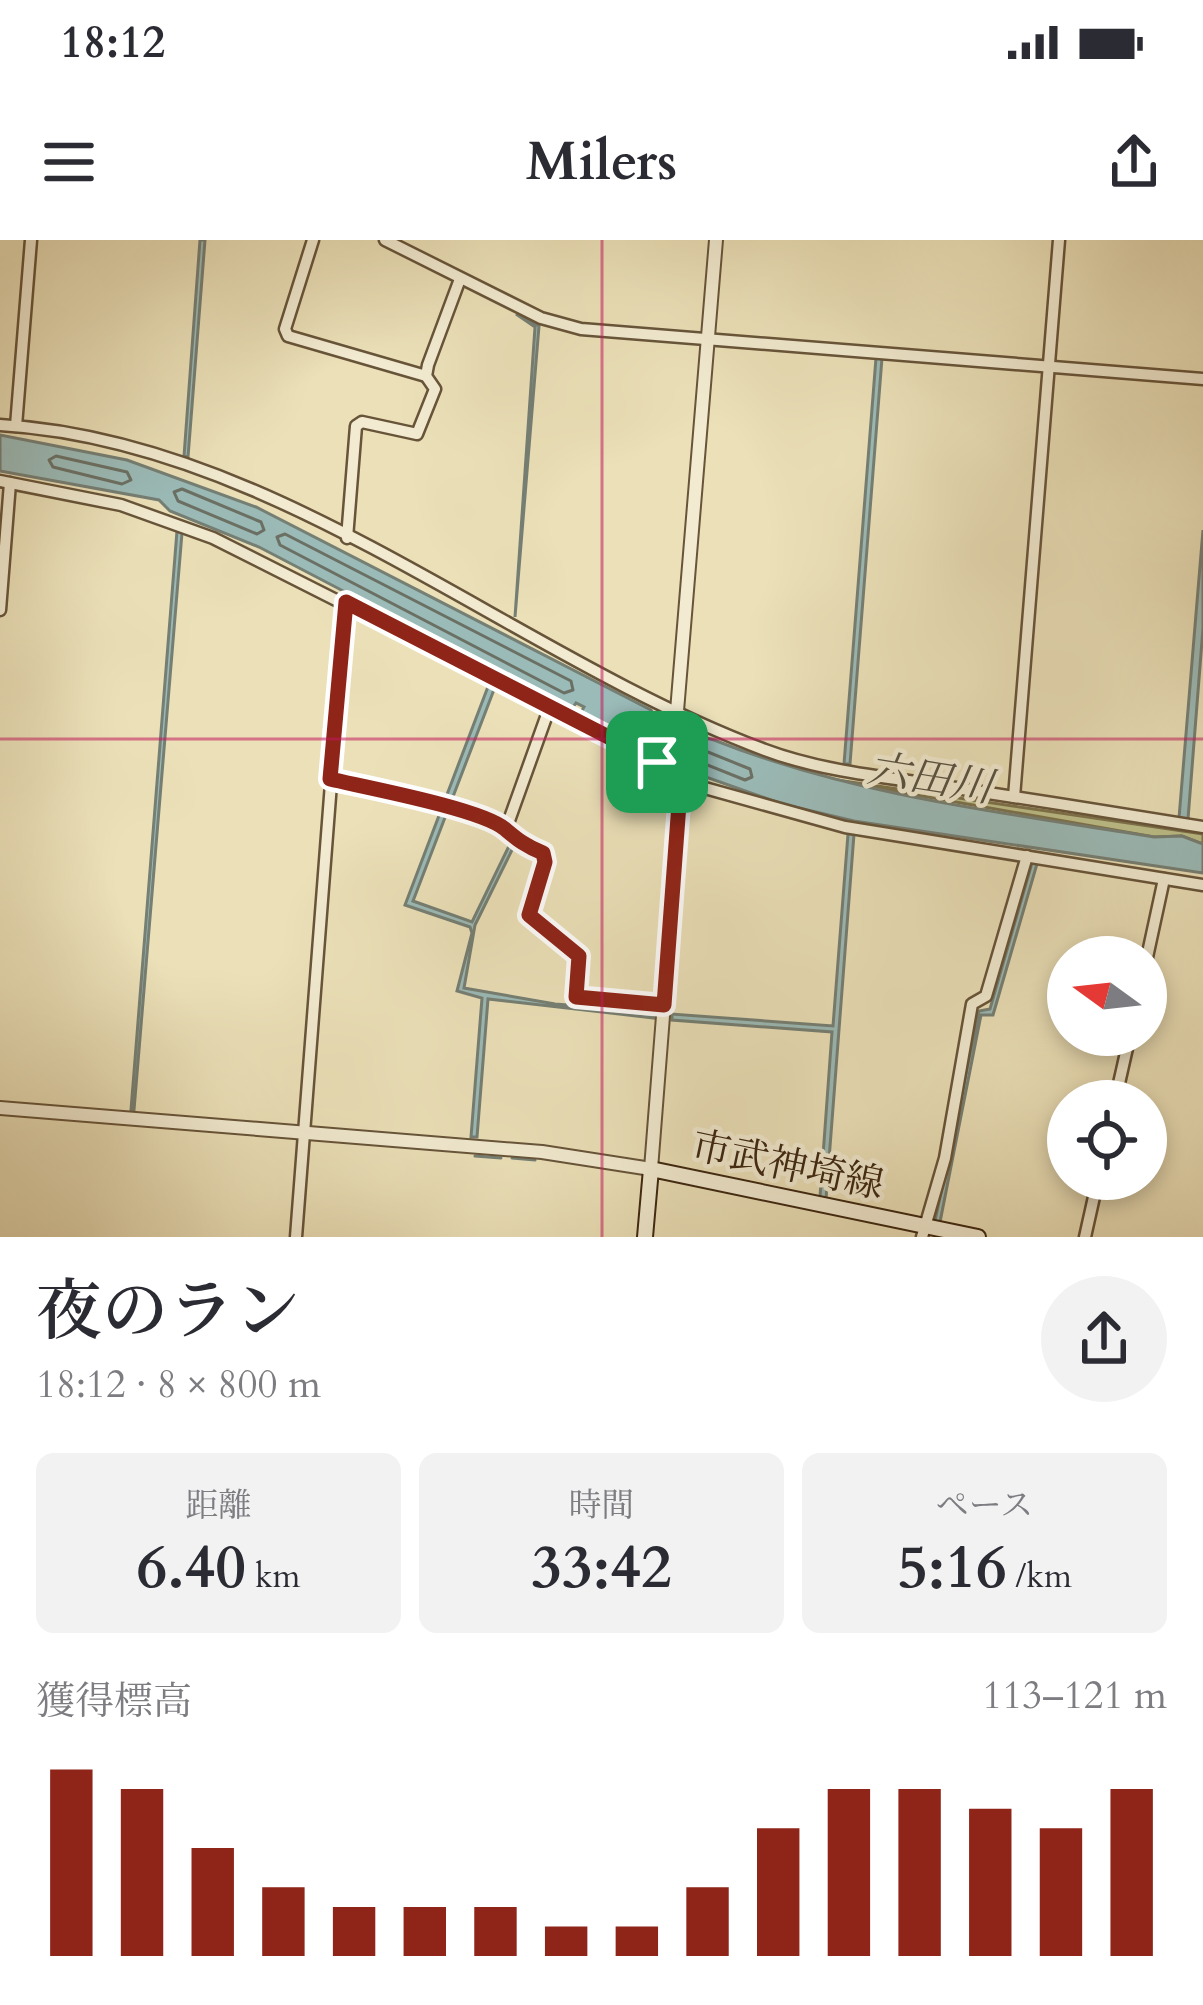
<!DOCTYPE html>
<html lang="ja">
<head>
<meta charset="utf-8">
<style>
	body { margin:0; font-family:Cardo,"Noto Serif JP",serif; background:#f2f2f3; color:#2b2b33; height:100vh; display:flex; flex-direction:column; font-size:45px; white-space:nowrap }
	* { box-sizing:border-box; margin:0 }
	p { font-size:39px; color:#7c7c81 }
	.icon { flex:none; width:66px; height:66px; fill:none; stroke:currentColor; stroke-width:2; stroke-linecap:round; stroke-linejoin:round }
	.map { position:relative; height:997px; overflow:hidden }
	.details { display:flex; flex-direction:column; background:#fff; flex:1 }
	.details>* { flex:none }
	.needle { width:78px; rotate:285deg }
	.buttons { position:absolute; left:1047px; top:696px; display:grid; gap:24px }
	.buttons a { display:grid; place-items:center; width:120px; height:120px; border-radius:50%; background:#fff; box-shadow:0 6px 18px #0003; font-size:60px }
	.pin { position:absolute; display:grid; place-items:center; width:102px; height:102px; color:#fff; margin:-51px; border-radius:24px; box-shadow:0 6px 18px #0006 }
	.round { display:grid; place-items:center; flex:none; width:126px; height:126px; border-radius:63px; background:#f2f2f3 }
	.head { display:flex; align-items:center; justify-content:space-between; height:204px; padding:0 36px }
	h1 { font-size:66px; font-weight:600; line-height:90px }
	.metrics { display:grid; grid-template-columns:repeat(3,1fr); gap:18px; height:204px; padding:12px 36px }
	.metrics div { display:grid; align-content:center; border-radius:18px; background:#f2f2f3; text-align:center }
	.metrics b { font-size:60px; font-weight:600 }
	.metrics small { font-size:33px; font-weight:400 }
	.metrics p { font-size:33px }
	.chart { height:336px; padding:24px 36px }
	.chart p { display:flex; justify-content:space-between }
	.chart svg { width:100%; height:216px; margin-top:12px; stroke:#8f2418; stroke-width:6 }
	.status { display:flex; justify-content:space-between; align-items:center; height:84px; padding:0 60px; background:#fff; direction:ltr }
	.status svg { height:33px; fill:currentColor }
	header { display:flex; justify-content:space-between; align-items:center; height:156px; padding:0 36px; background:#fff; font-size:54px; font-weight:600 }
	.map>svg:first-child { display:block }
	.green { fill:#bec08a; stroke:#7c724c; stroke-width:3 }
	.water { fill:#9bbbb8; stroke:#757f74; stroke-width:3 }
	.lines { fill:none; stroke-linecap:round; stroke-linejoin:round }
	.shore { stroke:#6b7064; stroke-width:3 }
	.stream { stroke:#757f74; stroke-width:3 }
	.minor-casing { stroke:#675439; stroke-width:15 }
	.tertiary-casing { stroke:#675439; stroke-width:16 }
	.secondary-casing { stroke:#3b250f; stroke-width:18 }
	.minor { stroke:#f2ebd1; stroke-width:10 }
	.tertiary { stroke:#f2ebd1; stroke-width:12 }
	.secondary { stroke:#f2ebd1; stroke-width:14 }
	.route-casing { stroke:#fff; stroke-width:24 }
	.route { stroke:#8f2418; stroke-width:15 }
	.grid { fill:none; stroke:#c2185b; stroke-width:3; stroke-opacity:0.55 }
	.labels { text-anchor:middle; stroke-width:9; stroke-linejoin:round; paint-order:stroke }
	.street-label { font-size:39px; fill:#3b250f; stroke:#f2ebd1 }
	.water-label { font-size:42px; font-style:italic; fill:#585242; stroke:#f2ebd1 }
</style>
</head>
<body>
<div class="status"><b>18:12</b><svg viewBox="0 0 49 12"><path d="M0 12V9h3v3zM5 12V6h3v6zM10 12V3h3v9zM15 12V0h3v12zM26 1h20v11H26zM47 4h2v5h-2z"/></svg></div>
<header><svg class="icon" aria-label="menu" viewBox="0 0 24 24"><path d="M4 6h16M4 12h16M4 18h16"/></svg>Milers<svg class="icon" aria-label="share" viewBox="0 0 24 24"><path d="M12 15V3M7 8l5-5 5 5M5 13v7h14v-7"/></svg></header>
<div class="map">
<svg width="1203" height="997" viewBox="0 0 1203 997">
	<rect width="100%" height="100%" fill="#ebe0b8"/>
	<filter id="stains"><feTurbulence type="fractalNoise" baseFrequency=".00167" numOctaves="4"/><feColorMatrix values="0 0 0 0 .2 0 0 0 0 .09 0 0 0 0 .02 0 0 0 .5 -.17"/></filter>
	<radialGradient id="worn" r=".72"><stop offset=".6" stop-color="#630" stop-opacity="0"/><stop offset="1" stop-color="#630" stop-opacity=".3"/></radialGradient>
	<path class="green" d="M 803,535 L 1203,594 L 1203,604 L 1182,596 L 1154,597 Z"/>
	<g class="water">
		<path d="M 200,0 L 205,0 L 188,217 L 184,216 Z"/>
		<path d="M 516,74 L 539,86 L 515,377 L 535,87 Z"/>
		<path d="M 876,118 L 882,118 L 850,524 L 844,524 Z"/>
		<path d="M 0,195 L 127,220 L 256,267 L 651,470 C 661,495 693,492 714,500 C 855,556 1005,573 1154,597 L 1182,596 L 1203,604 L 1203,633 L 854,581 L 782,564 L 686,530 L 673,513 L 644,498 L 634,503 L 580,474 L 584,467 L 576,463 L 571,470 L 259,307 L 170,271 L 159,260 L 0,231 Z"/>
		<path d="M 1203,290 L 1203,388 L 1188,579 L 1179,578 Z"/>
		<path d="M 177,291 L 182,293 L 134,870 L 131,870 Z"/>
		<path d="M 489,444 L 495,447 L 413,661 L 472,682 L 509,606 L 513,608 L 475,685 L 464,748 L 555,764 L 655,772 L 654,778 L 488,759 L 477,897 L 471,897 L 482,758 L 457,751 L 472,693 L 470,687 L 405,665 Z"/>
		<path d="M 848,594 L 854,594 L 826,959 L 820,957 L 832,792 L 672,780 L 672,774 L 833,786 Z"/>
		<path d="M 1032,623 L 1037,624 L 993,775 L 981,775 L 940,982 L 935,981 L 979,771 L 990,769 Z"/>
	</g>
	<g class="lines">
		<g class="shore">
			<path d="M 56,216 L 127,232 L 131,240 L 122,244 L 53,227 L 49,220 Z"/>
			<path d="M 182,249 L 261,282 L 264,290 L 257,294 L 178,261 L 174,252 Z"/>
			<path d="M 285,294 L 571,441 L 573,450 L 564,453 L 280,305 L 277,297 Z"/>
			<path d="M 698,508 L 750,529 L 752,537 L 745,540 L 695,520 L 691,513 Z"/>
		</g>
		<g class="stream">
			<path d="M 475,916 L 501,918"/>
			<path d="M 512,918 L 535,920"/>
		</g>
		<g class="minor-casing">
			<g id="minor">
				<path d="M 313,0 L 285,89 L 288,96 L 426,136"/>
				<path d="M 385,0 L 541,78 L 581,89 L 1203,139"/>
				<path d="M 0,185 C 277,201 513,416 765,510 C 821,531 884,537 943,546 C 1030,559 1116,573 1203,587"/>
				<path d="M 16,186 L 31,0"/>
				<path d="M 0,241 L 121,265 L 213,298 L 657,522"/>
				<path d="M 347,298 L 356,186 L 362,182 L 417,194 L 435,149 L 426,136 L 428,125 L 460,39"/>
				<path d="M 0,370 L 10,243"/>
				<path d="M 669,538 L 845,587 L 1203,645"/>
				<path d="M 330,539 C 365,547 482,569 505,589 C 517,599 525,606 543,613 L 545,622 L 529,675 L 579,716 L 576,757 L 664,765"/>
				<path d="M 1014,557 L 1059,0"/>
				<path d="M 506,589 L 549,469"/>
				<path d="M 1146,722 L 1164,639"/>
				<path d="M 1115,861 L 1130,795"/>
				<path d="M 296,997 L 345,362"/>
				<path d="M 922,997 L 945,918 L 972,764 L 986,756 L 1027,616"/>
				<path d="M 1085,997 L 1098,939"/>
			</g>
		</g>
		<g class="tertiary-casing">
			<path id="tertiary" d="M 0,868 L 542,912 L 651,929 L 678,585 L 676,550 L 656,517 L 677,471 L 716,0"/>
		</g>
		<g class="secondary-casing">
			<path id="secondary" d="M 645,997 L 651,929 L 978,997"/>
		</g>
		<use href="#minor" class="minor"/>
		<use href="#tertiary" class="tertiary"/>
		<use href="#secondary" class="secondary"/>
	</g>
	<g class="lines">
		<g class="route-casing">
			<path id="route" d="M 346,362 L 657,522 L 676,550 L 679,564 L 664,765 L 576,757 L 579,716 L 529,675 L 545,622 L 543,613 C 525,606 517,599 505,589 C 482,569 364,547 330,539 Z"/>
		</g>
		<use href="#route" class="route"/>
	</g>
	<path class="grid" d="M 602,0 L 602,997M 0,499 L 1203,499"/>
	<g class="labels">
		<g class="street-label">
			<text transform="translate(788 924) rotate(12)" y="14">市武神埼線</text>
		</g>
		<g class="water-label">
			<text transform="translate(930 537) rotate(9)" y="15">六田川</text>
		</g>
	</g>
	<rect width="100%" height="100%" filter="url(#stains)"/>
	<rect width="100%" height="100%" fill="url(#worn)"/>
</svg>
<div class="buttons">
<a><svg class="needle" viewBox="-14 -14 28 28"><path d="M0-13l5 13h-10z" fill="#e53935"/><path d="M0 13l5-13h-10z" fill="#7c7c81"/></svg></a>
<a><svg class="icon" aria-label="locate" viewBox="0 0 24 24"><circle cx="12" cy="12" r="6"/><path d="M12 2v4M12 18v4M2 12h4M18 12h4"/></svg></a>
</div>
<div class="pin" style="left:657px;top:522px;background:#1e9e55"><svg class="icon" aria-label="arrive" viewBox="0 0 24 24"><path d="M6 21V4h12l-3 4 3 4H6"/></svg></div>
</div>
<section class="details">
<div class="head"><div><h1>夜のラン</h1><p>18:12 · 8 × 800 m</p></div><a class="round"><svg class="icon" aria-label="share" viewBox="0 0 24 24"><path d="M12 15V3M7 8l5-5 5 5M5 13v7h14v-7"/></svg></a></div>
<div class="metrics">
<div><p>距離</p><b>6.40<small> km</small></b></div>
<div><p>時間</p><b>33:42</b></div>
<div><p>ペース</p><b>5:16<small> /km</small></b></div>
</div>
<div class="chart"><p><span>獲得標高</span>113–121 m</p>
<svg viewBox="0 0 160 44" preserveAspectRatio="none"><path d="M5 44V6M15 44V10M25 44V22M35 44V30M45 44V34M55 44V34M65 44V34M75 44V38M85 44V38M95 44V30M105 44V18M115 44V10M125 44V10M135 44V14M145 44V18M155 44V10"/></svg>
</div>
</section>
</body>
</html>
